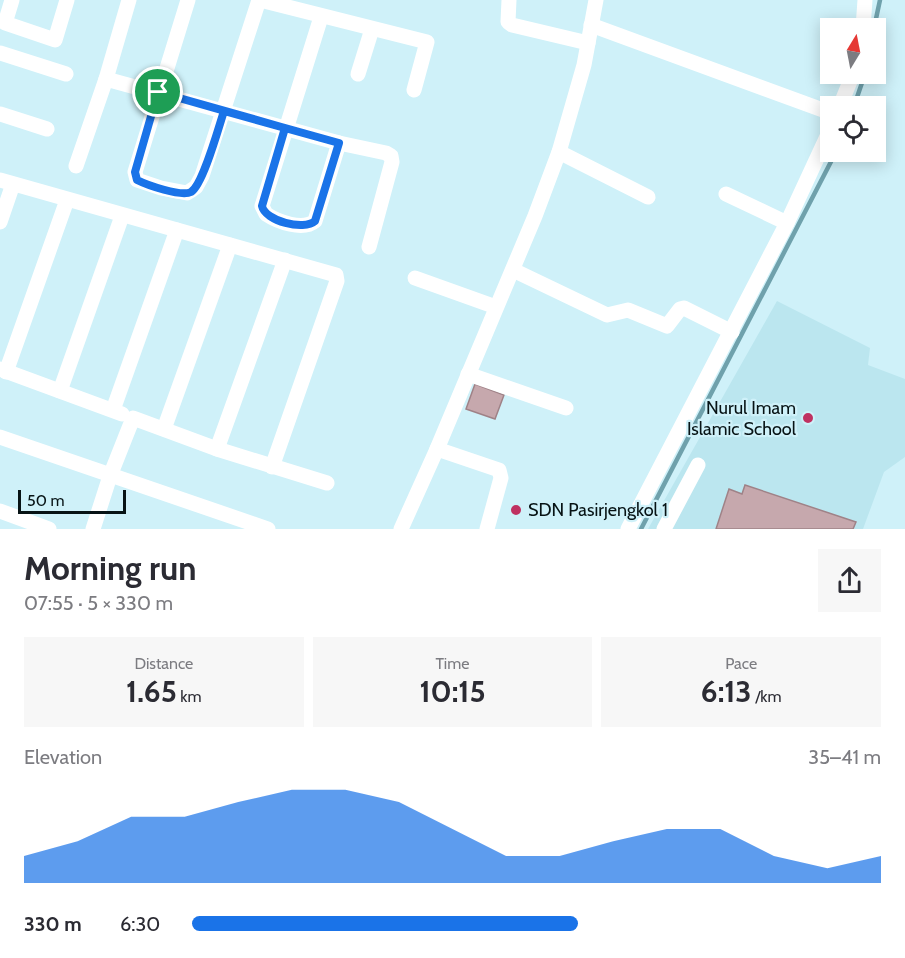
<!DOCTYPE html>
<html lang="en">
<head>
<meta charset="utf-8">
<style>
	body { margin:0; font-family:Cabin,sans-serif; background:#f7f7f7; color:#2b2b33; height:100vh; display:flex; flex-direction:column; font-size:22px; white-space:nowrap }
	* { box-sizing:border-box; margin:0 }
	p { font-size:20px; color:#7c7c81 }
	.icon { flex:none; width:33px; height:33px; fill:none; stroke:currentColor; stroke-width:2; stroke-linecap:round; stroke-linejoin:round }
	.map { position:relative; height:529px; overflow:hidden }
	.drawer { display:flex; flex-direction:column; background:#fff; flex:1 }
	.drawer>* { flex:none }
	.needle { width:39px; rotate:10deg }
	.fabs { position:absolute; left:820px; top:18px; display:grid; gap:12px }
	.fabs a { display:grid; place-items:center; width:66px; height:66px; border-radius:0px; background:#fff; box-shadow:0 3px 15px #0003; font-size:30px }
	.scale { position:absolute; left:18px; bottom:15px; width:108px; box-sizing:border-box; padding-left:6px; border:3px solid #071315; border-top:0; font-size:16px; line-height:21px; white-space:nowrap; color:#071315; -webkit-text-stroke:4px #cff1f9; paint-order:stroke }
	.pin { position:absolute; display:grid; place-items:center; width:51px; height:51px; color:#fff; margin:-26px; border:3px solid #fff; border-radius:50%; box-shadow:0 2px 6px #0007 }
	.round { display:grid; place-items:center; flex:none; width:63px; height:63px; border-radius:0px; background:#f7f7f7 }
	.summary { display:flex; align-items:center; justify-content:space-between; height:102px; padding:0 24px }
	h1 { font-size:33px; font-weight:700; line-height:45px }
	.metrics { display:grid; grid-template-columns:repeat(3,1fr); gap:9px; height:102px; padding:6px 24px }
	.metrics div { display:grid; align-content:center; border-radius:0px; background:#f7f7f7; text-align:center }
	.metrics b { font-size:30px; font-weight:700 }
	.metrics small { font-size:16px; font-weight:400 }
	.metrics p { font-size:16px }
	.chart { height:168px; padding:12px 24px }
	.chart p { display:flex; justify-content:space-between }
	.chart svg { width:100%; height:108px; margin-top:6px; fill:#1a73e8; opacity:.7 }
	ul { padding:0 24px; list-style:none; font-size:20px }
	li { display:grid; grid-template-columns:96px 72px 1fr; align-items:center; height:45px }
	li i { height:15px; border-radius:8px; background:#1a73e8 }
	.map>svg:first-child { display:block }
	.built { fill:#bbe6ef }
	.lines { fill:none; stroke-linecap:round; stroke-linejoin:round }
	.stream { stroke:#6fa1ac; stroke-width:4.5 }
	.building { fill:#c6a8ad; stroke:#9f8287; stroke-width:1.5 }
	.minor { stroke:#fff; stroke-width:15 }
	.route-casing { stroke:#fff; stroke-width:12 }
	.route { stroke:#1a73e8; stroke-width:8 }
	.poi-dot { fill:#bf3161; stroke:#cff1f9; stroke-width:2 }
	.labels { text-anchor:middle; stroke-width:4.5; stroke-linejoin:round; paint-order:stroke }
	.poi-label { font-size:18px; fill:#071315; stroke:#cff1f9; text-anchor:end }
</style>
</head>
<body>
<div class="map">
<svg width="905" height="529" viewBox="0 0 905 529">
	<rect width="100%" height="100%" fill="#cff1f9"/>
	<path class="built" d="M 777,301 L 870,348 L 868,365 L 905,379 L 905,457 L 884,472 L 863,529 L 648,529 Z"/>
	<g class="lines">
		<g class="stream">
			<path d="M 874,28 L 880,0"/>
			<path d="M 854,106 L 865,74"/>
			<path d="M 641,529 L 836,152"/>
		</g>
	</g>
	<g class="building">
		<path d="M 475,384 L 504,395 L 495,419 L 466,409 Z"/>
		<path d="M 745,485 L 856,522 L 853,529 L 716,529 L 729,489 L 742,494 Z"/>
	</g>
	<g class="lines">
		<g class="minor">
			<path d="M 12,0 L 5,23 L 55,40 L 67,0"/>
			<path d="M 188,0 L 135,172 L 137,180 L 161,188 L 187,193 L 196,187 L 202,176 L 259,0"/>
			<path d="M 260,0 L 427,42 L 414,90"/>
			<path d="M 509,0 L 508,22 L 512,25 L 588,43"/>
			<path d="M 321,17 L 262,206 L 266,214 C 278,222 303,231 315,221 L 339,143"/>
			<path d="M 591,25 L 831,113"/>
			<path d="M 863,28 L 865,0"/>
			<path d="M 0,53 L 66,74"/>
			<path d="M 358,74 L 372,29"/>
			<path d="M 106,79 L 129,0"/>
			<path d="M 840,106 L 853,74"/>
			<path d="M 0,114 L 47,129"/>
			<path d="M 559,152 L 648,197"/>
			<path d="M 76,166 L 106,79 L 339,143 L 386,153 L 391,156 L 392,162 L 369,247"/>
			<path d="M 0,180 L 336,275 L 337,281 L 272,467"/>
			<path d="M 726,194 L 787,223"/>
			<path d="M 0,222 L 13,184"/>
			<path d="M 513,270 L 607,315 L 628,310 L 667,326 L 680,309 L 684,308 L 732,332"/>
			<path d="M 415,278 L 496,307"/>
			<path d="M 0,369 L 122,414"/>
			<path d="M 6,372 L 67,200"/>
			<path d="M 468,374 L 566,408"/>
			<path d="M 60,391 L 122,216"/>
			<path d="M 113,410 L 177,230"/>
			<path d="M 164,429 L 230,245"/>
			<path d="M 0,437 L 268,529"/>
			<path d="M 217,449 L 285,260"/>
			<path d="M 437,449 L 499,470 L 501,478 L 487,529"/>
			<path d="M 0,511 L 49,529"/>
			<path d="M 93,529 L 110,476 L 133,418 L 217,449 L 327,483"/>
			<path d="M 401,529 L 437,449 L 535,216 L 559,152 L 584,65 L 596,0"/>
			<path d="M 628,529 L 787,223 L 831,128"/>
			<path d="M 664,529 L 698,465"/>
		</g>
	</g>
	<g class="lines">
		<g class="route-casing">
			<path id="route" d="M 158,92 L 135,172 L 137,180 C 147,185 181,197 191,192 C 203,185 219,126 224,111 L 339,143 L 315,221 C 304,231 265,221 262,206 L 285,128 L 158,92"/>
		</g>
		<use href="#route" class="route"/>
	</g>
	<g class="poi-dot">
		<circle cx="808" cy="418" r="6"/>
		<circle cx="516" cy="510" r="6"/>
	</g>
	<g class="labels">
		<g class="poi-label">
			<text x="796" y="414">Nurul Imam<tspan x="796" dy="21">Islamic School</tspan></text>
			<text x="528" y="516" text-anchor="start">SDN Pasirjengkol 1</text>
		</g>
	</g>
</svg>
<div class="fabs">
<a><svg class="needle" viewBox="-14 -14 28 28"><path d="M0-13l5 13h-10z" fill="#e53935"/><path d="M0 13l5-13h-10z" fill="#7c7c81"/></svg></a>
<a><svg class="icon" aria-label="locate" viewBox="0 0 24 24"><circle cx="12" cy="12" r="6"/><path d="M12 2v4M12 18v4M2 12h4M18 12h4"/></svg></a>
</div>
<div class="scale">50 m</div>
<div class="pin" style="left:158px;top:92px;background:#1e9e55"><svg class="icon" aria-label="arrive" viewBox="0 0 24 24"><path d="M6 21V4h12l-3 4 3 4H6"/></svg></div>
</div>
<section class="drawer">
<div class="summary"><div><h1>Morning run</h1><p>07:55 · 5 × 330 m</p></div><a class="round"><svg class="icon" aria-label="share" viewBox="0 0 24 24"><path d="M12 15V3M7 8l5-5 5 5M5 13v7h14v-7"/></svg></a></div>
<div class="metrics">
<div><p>Distance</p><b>1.65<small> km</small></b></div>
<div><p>Time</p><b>10:15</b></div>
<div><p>Pace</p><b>6:13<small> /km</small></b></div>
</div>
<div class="chart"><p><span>Elevation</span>35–41 m</p>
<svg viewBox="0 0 160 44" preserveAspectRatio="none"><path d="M0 44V33L10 27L20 17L30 17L40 11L50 6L60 6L70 11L80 22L90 33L100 33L110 27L120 22L130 22L140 33L150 38L160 33V44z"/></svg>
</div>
<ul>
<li><b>330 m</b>6:30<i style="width:56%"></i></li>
</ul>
</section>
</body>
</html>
